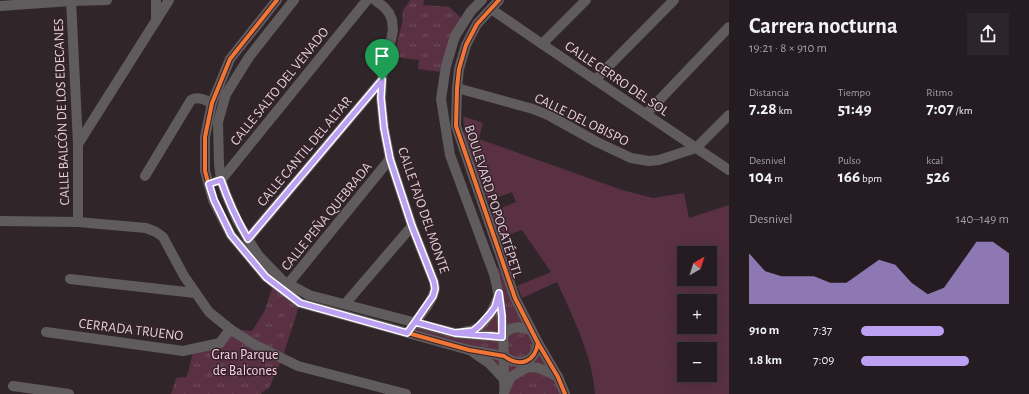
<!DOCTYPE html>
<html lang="es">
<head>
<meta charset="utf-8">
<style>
	body { margin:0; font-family:"Alegreya Sans",sans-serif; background:#2c2529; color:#f1f3f6; height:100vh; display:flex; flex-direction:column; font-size:15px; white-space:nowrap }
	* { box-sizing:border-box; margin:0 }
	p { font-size:13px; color:#a3a1a5 }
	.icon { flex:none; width:22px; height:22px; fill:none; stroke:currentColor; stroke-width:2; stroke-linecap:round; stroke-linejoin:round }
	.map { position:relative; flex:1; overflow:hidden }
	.panel { display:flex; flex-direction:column; background:#241c20; width:300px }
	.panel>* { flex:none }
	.needle { width:26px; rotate:39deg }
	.fabs { position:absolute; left:677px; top:246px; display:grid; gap:8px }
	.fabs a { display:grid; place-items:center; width:40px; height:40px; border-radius:0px; background:#241c20; box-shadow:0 4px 16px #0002,0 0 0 1px #413a3e; font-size:20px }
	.pin { position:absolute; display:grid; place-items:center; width:34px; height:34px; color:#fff; margin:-41px -17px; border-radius:50% 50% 50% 0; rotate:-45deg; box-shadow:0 0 4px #0007 }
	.pin .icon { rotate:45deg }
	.round { display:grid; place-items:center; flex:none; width:42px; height:42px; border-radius:0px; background:#2c2529 }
	.overview { display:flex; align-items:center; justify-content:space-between; height:68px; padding:0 20px }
	h1 { font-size:22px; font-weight:700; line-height:30px }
	.stats { display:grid; grid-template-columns:repeat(3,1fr); gap:6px; height:68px; padding:4px 20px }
	.stats div { display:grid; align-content:center }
	.stats b { font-size:17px; font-weight:700 }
	.stats small { font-size:11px; font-weight:400 }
	.stats p { font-size:11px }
	.chart { height:112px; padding:8px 20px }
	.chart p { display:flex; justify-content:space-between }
	.chart svg { width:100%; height:72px; margin-top:4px; fill:#bca0f2; opacity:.7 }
	ul { padding:0 20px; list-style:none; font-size:13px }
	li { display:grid; grid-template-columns:64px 48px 1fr; align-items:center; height:30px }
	li i { height:10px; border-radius:5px; background:#bca0f2 }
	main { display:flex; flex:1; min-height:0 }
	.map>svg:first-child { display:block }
	.grass { fill:#593142; fill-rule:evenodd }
	.park { fill:url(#park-tufts) }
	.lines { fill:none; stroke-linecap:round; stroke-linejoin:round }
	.minor { stroke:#605c5d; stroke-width:10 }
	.cycleway-casing { stroke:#352129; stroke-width:6 }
	.cycleway { stroke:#f07635; stroke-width:4 }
	.route-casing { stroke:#fff; stroke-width:8 }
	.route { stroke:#bca0f2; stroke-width:5 }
	.labels { text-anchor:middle; stroke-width:3; stroke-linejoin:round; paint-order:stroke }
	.street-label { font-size:14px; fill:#dfd2d7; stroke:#352129 }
	.park-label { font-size:14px; fill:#fbd1e1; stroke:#352129 }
</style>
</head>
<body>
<main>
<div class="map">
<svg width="729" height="394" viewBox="0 0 729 394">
	<defs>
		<pattern id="park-tufts" width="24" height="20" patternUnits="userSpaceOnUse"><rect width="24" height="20" fill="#593142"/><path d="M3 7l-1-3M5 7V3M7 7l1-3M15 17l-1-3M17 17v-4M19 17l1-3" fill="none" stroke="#704e5d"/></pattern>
	</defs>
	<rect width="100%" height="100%" fill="#30262a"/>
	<path class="grass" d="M 463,116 L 483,123 L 479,139 L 622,190 L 653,198 L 684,193 L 689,218 L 729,205 L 729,394 L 595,394 C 593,357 572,315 557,282 L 522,298 L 517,286 L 551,272 L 522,230 L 500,238 L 491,212 L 516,202 L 512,192 L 488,201 L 466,150 ZM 684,253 L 710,253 L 710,279 L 684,279 ZM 684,301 L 710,301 L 710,327 L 684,327 ZM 684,349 L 710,349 L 710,375 L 684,375 Z"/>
	<g class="park">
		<path d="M 410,0 L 424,0 L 423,5 L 449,7 L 468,24 L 452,54 L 449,73 L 418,69 L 419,60 L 394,57 C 396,50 397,42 399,35 C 401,26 404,21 402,12 Z"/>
		<path d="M 497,266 L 511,289 L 565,394 L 504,394 L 504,389 L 485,359 L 409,332 L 417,324 L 473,331 L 500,293 Z"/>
		<path d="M 274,283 L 300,303 L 282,359 L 269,388 L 262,392 L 261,394 L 171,394 L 176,378 L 187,377 L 194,348 L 220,343 L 230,329 L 252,331 L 264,312 Z"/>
	</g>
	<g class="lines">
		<g class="minor">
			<path d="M 71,0 L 78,144 L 78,222"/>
			<path d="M 277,0 L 230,59 L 212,103 L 205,137 L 205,171 L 213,200 L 231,235 L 266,277 L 300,303 L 469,350 L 504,356 C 520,368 535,362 538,343"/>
			<path d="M 294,0 L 249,57 L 226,94 L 218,122 L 219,164 L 221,180 L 226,194 L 237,220 L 248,239 L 258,255 L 283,281 L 309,295 L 455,333 L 502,337 C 509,325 521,326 532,331"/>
			<path d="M 375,0 L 384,7 L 389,13 L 392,20 L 393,30 L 391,40 L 383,65 L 381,98 L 384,128 L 390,159 L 412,226 L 434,282 C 434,284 435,286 435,288 C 434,300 419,317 412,326"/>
			<path d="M 482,0 L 471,11 L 455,36 L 446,66 L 441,99 L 450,155 L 494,274 C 503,308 504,343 504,379 C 504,384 505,389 504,394"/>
			<path d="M 499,0 L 477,24 L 466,45 L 459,69 L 457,88 L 456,126 L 515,298 L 538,343 L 558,377 L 565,394"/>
			<path d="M 0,6 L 71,1 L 107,0"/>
			<path d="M 491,9 L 542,44 L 729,170"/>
			<path d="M 156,21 L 156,0"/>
			<path d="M 542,44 L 586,0"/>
			<path d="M 595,80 L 674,0"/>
			<path d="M 457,88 L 533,109 L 550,116 L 597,142 L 631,158 L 649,161 L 659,160 L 696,148 L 729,115"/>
			<path d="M 646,114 L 729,27"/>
			<path d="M 78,144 L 169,0"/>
			<path d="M 145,176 L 191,100 C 198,96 205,100 212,103"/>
			<path d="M 217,181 L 221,180 L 367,0"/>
			<path d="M 0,221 L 78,222 L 146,228 L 156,232 L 163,237 L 184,276 L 209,312 L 230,329 L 255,345 L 298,366 L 406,394"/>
			<path d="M 248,239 L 382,80"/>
			<path d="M 70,279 L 195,293"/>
			<path d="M 284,289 L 390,159"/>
			<path d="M 345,304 L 412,226"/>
			<path d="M 46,332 L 183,351 L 220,343 L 230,329"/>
			<path d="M 464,332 C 467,331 471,331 473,330 C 487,324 494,308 499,295"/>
			<path d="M 474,353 L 490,364 L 504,379"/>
			<path d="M 13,386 L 69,394"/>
			<path d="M 505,390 C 507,386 508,381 511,378 C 511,377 515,374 516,374 C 531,361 543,369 558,377"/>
		</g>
		<g class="cycleway-casing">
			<g id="cycleway">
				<path d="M 277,0 L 230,59 L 212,103 L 205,137 L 205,171 L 213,200 L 231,235 L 266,277 L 300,303 L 469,350 L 504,356 C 520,368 535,362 538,343"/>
				<path d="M 499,0 L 477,24 L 466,45 L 459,69 L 457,88 L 456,126 L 515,298 L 538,343 L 558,377 L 565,394"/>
			</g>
		</g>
		<use href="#cycleway" class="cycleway"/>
	</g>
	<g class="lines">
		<g class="route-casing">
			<path id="route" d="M 382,80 L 248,239 C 237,220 228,201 221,180 L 209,184 L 214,200 L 231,235 L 266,277 L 300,303 L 407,333 L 415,322 L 455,333 L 502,337 L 502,316 L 499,293 L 495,307 L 490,314 L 479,326 L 473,331 L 455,333 L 415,322 L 433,296 L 435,289 L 434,282 L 412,226 L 390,159 L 384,128 L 381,98 L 382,80"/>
		</g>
		<use href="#route" class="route"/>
	</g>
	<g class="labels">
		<g class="street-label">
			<text transform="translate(617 78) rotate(34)" y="5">CALLE CERRO DEL SOL</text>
			<text transform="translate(279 86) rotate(-51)" y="5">CALLE SALTO DEL VENADO</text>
			<text transform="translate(61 112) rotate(-92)" y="5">CALLE BALCÓN DE LOS EDECANES</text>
			<text transform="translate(582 119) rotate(26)" y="5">CALLE DEL OBISPO</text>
			<text transform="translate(304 151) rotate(-50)" y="5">CALLE CANTIL DEL ALTAR</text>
			<text transform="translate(494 201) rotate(72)" y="5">BOULEVARD POPOCATÉPETL</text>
			<text transform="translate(424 210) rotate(71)" y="5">CALLE TAJO DEL MONTE</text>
			<text transform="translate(326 216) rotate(-51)" y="5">CALLE PEÑA QUEBRADA</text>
			<text transform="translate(131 329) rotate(7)" y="5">CERRADA TRUENO</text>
		</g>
		<g class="park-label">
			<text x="245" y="359">Gran Parque<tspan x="245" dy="16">de Balcones</tspan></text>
		</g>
	</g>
</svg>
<div class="fabs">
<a><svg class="needle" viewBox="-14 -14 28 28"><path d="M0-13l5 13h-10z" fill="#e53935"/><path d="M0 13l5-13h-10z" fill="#a3a1a5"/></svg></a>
<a>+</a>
<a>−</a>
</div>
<div class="pin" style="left:382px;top:80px;background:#1e9e55"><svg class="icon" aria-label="arrive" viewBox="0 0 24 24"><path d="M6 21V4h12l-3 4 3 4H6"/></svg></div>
</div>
<section class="panel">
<div class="overview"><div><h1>Carrera nocturna</h1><p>19:21 · 8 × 910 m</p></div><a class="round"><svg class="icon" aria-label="share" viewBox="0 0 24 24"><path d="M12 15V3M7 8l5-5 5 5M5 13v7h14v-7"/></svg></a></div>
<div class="stats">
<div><p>Distancia</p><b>7.28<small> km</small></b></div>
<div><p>Tiempo</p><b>51:49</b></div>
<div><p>Ritmo</p><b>7:07<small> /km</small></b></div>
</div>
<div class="stats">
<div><p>Desnivel</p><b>104<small> m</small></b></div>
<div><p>Pulso</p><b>166<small> bpm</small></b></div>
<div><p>kcal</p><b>526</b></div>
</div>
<div class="chart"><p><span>Desnivel</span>140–149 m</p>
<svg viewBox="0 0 160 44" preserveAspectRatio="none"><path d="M0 44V13L10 24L20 27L30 27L40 27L50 31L60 31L70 24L80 17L90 20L100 31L110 38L120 34L130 20L140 6L150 6L160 13V44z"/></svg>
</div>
<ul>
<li><b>910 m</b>7:37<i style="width:56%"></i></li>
<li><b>1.8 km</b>7:09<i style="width:73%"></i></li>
</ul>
</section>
</main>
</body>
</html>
